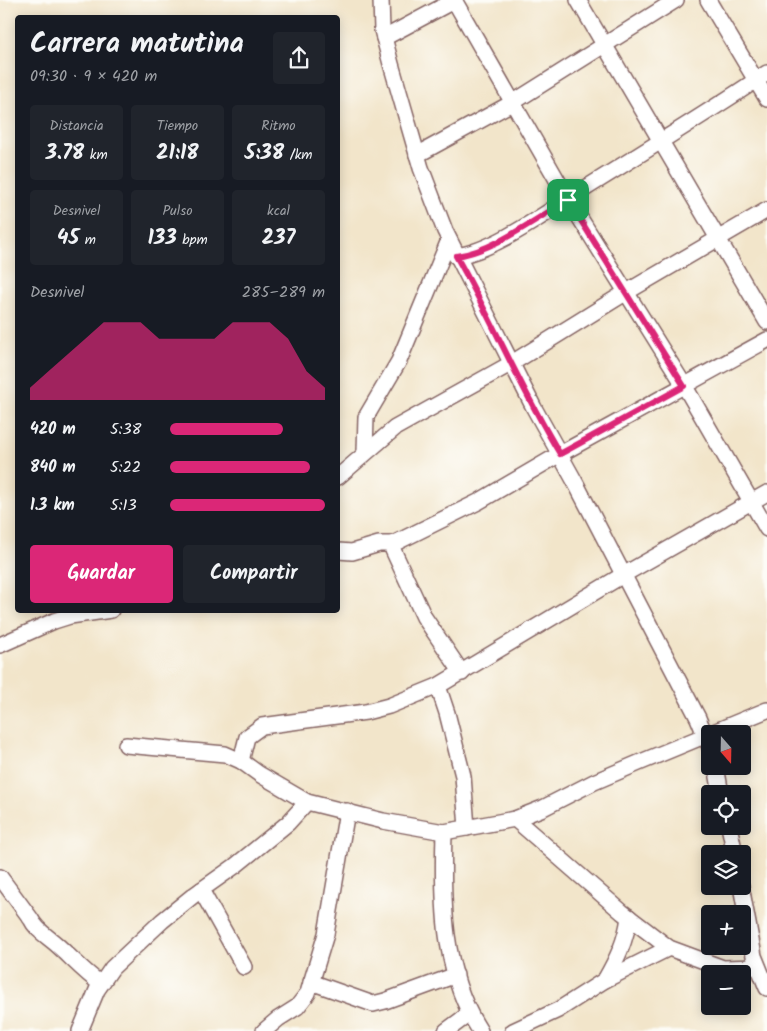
<!DOCTYPE html>
<html lang="es">
<head>
<meta charset="utf-8">
<style>
	body { margin:0; font-family:Kalam,sans-serif; background:#20242c; color:#f1f3f6; height:100vh; display:flex; flex-direction:column; font-size:19px; white-space:nowrap }
	* { box-sizing:border-box; margin:0 }
	p { font-size:16px; color:#9ea1a6 }
	.icon { flex:none; width:28px; height:28px; fill:none; stroke:currentColor; stroke-width:2; stroke-linecap:round; stroke-linejoin:round }
	.map { position:relative; flex:1; overflow:hidden }
	.side { position:absolute; left:15px; top:15px; width:325px; height:598px; display:flex; flex-direction:column; background:#171b24; border-radius:5px; box-shadow:0 2px 12px #0003 }
	.side>* { flex:none }
	.needle { width:32px; rotate:160deg }
	.controls { position:absolute; left:701px; top:725px; display:grid; gap:10px }
	.controls a { display:grid; place-items:center; width:50px; height:50px; border-radius:5px; background:#171b24; box-shadow:0 2px 12px #0003; font-size:25px }
	.pin { position:absolute; display:grid; place-items:center; width:42px; height:42px; color:#fff; margin:-21px; border-radius:10px; box-shadow:0 2px 8px #0006 }
	.round { display:grid; place-items:center; flex:none; width:52px; height:52px; border-radius:5px; background:#20242c }
	.summary { display:flex; align-items:center; justify-content:space-between; height:85px; padding:0 15px }
	h1 { font-size:28px; font-weight:700; line-height:38px }
	.figures { display:grid; grid-template-columns:repeat(3,1fr); gap:8px; height:85px; padding:5px 15px }
	.figures div { display:grid; align-content:center; border-radius:5px; background:#20242c; text-align:center }
	.figures b { font-size:21px; font-weight:700 }
	.figures small { font-size:14px; font-weight:400 }
	.figures p { font-size:14px }
	.chart { height:140px; padding:10px 15px }
	.chart p { display:flex; justify-content:space-between }
	.chart svg { width:100%; height:90px; margin-top:5px; fill:#db2777; opacity:.7 }
	.cta { display:flex; gap:10px; margin-top:auto; padding:10px 15px }
	.cta a { flex:1; height:58px; border-radius:5px; background:#db2777; color:#fff; font-size:20px; font-weight:700; line-height:58px; text-align:center }
	.cta a+a { background:#20242c; color:#f1f3f6 }
	ul { padding:0 15px; list-style:none; font-size:16px }
	li { display:grid; grid-template-columns:80px 60px 1fr; align-items:center; height:38px }
	li i { height:12px; border-radius:6px; background:#db2777 }
	.map>svg:first-child { display:block }
	.lines { fill:none; stroke-linecap:round; stroke-linejoin:round }
	.minor-casing { stroke:#856463; stroke-width:18 }
	.minor { stroke:#fff; stroke-width:15 }
	.route-casing { stroke:#fff; stroke-width:10 }
	.route { stroke:#db2777; stroke-width:6 }
</style>
</head>
<body>
<div class="map">
<svg width="767" height="1031" viewBox="0 0 767 1031">
	<rect width="100%" height="100%" fill="#fdfcf7"/>
	<filter id="ink" filterUnits="userSpaceOnUse"><feTurbulence type="fractalNoise" baseFrequency=".02" numOctaves="2"/><feDisplacementMap in="SourceGraphic" scale="10" xChannelSelector="R" yChannelSelector="G"/><feConvolveMatrix kernelMatrix="1 2 1 2 8 2 1 2 1" color-interpolation-filters="sRGB"/></filter>
	<filter id="wash" filterUnits="userSpaceOnUse"><feTurbulence type="fractalNoise" baseFrequency=".0096" numOctaves="4" result="noise"/><feDisplacementMap in="SourceGraphic" scale="20" xChannelSelector="R" yChannelSelector="G"/><feGaussianBlur stdDeviation="1.12" result="paint"/><feColorMatrix in="noise" values="0 0 0 0 0 0 0 0 0 0 0 0 0 0 0 0 0 1.4 0 .05"/><feComposite in="paint" operator="in"/></filter>
	<g filter="url(#wash)">
		<rect width="100%" height="100%" fill="#f2e5ca"/>
	</g>
	<g filter="url(#ink)">
		<g class="lines">
			<g class="minor-casing">
				<g id="minor">
					<path d="M 381,0 L 382,30 L 391,64 L 421,168 L 445,231 L 534,408 L 574,480 L 698,718 L 710,747"/>
					<path d="M 454,0 L 568,199 L 684,385 L 767,529"/>
					<path d="M 578,0 L 767,322"/>
					<path d="M 708,0 L 767,99"/>
					<path d="M 384,38 L 455,0"/>
					<path d="M 417,155 L 512,103 L 676,0"/>
					<path d="M 456,256 C 494,251 547,212 581,191 C 643,152 706,114 767,73"/>
					<path d="M 365,452 L 366,417 L 399,361 L 449,240"/>
					<path d="M 338,477 L 395,428 L 512,363 L 625,293 L 767,210"/>
					<path d="M 338,551 L 352,552 L 379,544 L 393,544"/>
					<path d="M 0,645 L 54,621 L 70,616 L 111,610"/>
					<path d="M 462,673 L 424,617 L 393,550 L 393,544 L 478,502 L 560,454 L 767,340"/>
					<path d="M 438,686 L 447,713 L 463,776 L 467,828"/>
					<path d="M 126,745 L 225,754 L 241,761 L 259,774 L 307,802 L 383,821 L 444,832 L 515,819 L 543,808 L 594,782 L 641,762 L 767,710"/>
					<path d="M 241,761 L 247,737 L 262,726 L 366,712 L 389,706 L 438,686 L 623,575 L 767,493"/>
					<path d="M 716,766 L 721,794"/>
					<path d="M 515,819 L 622,912 L 669,948 L 723,968 L 758,967"/>
					<path d="M 729,826 L 735,854"/>
					<path d="M 444,832 C 442,900 442,972 480,1031"/>
					<path d="M 0,877 L 31,919 C 36,930 47,936 56,944 C 71,957 84,972 101,984"/>
					<path d="M 741,886 L 754,956 L 767,988"/>
					<path d="M 201,890 L 244,967"/>
					<path d="M 605,980 C 617,959 626,941 629,917"/>
					<path d="M 311,982 L 373,1004 L 385,1001 L 456,975"/>
					<path d="M 80,1031 L 97,990 L 112,968 L 162,921 L 194,895 L 235,866 L 288,823 L 307,802"/>
					<path d="M 264,1031 L 278,1019 L 297,1007 L 308,993 L 326,934 L 347,811"/>
					<path d="M 446,1031 L 469,1014"/>
					<path d="M 513,1031 L 558,1010 L 605,980 L 669,948"/>
				</g>
			</g>
			<use href="#minor" class="minor"/>
		</g>
	</g>
	<g class="lines" filter="url(#ink)">
		<g class="route-casing">
			<path id="route" d="M 568,200 L 684,386 L 560,454 C 521,390 493,321 456,256 C 494,251 535,219 568,200 Z"/>
		</g>
		<use href="#route" class="route"/>
	</g>
</svg>
<div class="controls">
<a><svg class="needle" viewBox="-14 -14 28 28"><path d="M0-13l5 13h-10z" fill="#e53935"/><path d="M0 13l5-13h-10z" fill="#9ea1a6"/></svg></a>
<a><svg class="icon" aria-label="locate" viewBox="0 0 24 24"><circle cx="12" cy="12" r="6"/><path d="M12 2v4M12 18v4M2 12h4M18 12h4"/></svg></a>
<a><svg class="icon" aria-label="layers" viewBox="0 0 24 24"><path d="M12 4l9 5-9 5-9-5zM3 14l9 5 9-5"/></svg></a>
<a>+</a>
<a>−</a>
</div>
<div class="pin" style="left:568px;top:200px;background:#1e9e55"><svg class="icon" aria-label="arrive" viewBox="0 0 24 24"><path d="M6 21V4h12l-3 4 3 4H6"/></svg></div>
<section class="side">
<div class="summary"><div><h1>Carrera matutina</h1><p>09:30 · 9 × 420 m</p></div><a class="round"><svg class="icon" aria-label="share" viewBox="0 0 24 24"><path d="M12 15V3M7 8l5-5 5 5M5 13v7h14v-7"/></svg></a></div>
<div class="figures">
<div><p>Distancia</p><b>3.78<small> km</small></b></div>
<div><p>Tiempo</p><b>21:18</b></div>
<div><p>Ritmo</p><b>5:38<small> /km</small></b></div>
</div>
<div class="figures">
<div><p>Desnivel</p><b>45<small> m</small></b></div>
<div><p>Pulso</p><b>133<small> bpm</small></b></div>
<div><p>kcal</p><b>237</b></div>
</div>
<div class="chart"><p><span>Desnivel</span>285–289 m</p>
<svg viewBox="0 0 160 44" preserveAspectRatio="none"><path d="M0 44V38L10 30L20 22L30 14L40 6L50 6L60 6L70 14L80 14L90 14L100 14L110 6L120 6L130 6L140 14L150 30L160 38V44z"/></svg>
</div>
<ul>
<li><b>420 m</b>5:38<i style="width:73%"></i></li>
<li><b>840 m</b>5:22<i style="width:90%"></i></li>
<li><b>1.3 km</b>5:13<i style="width:100%"></i></li>
</ul>
<div class="cta"><a>Guardar</a><a>Compartir</a></div>
</section>
</div>
</body>
</html>
